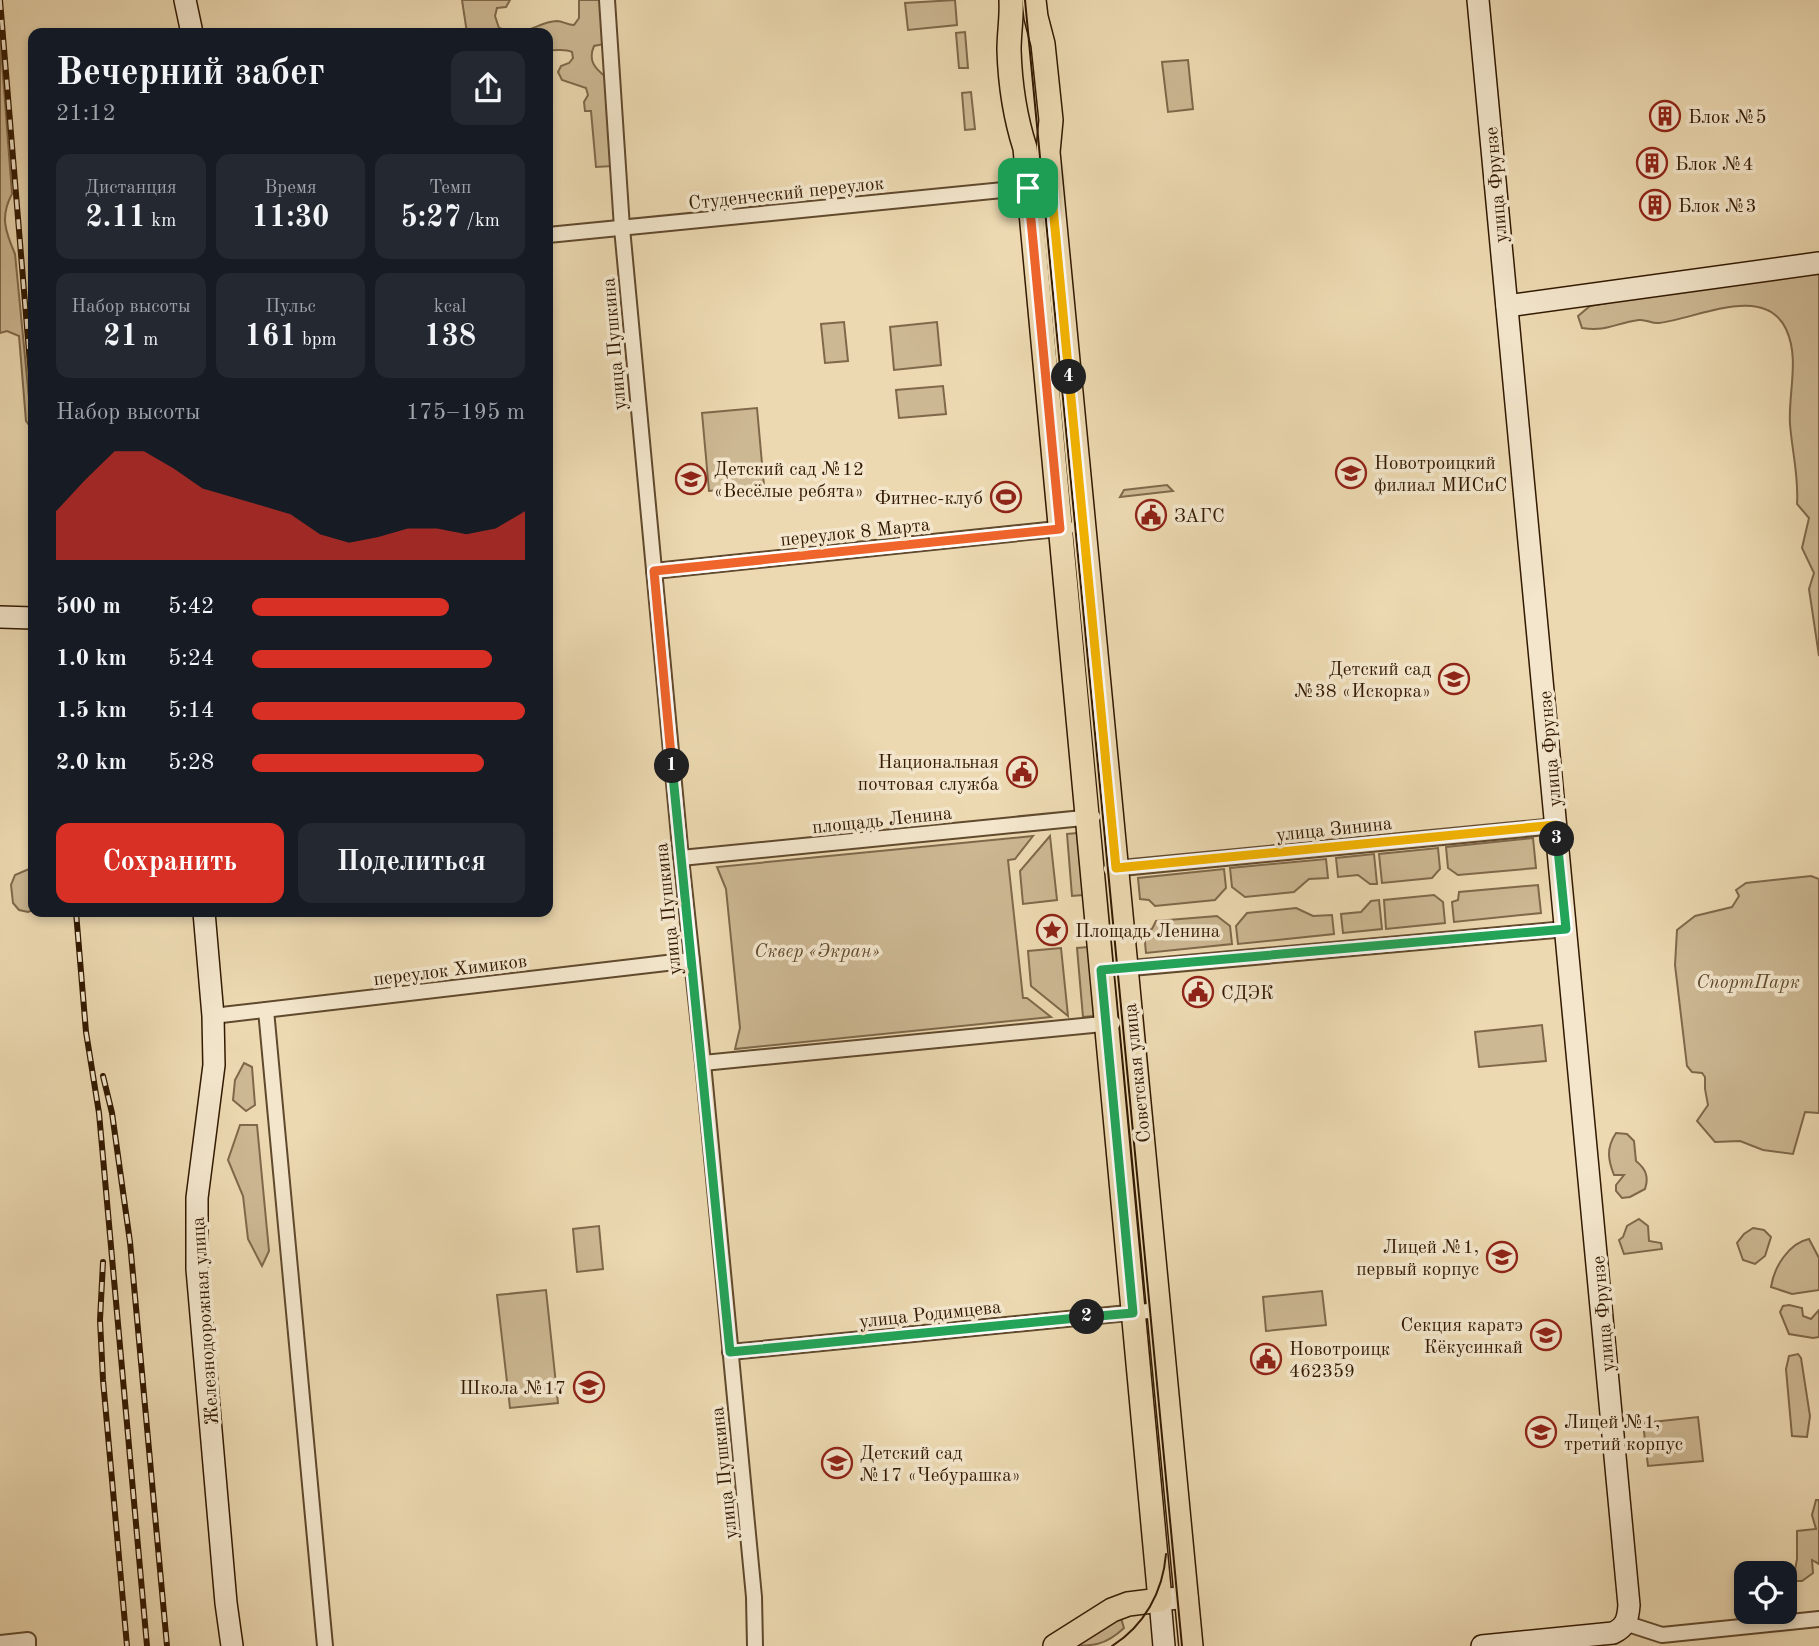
<!DOCTYPE html>
<html lang="ru">
<head>
<meta charset="utf-8">
<style>
	body { margin:0; font-family:"Old Standard TT",serif; background:#242831; color:#f1f3f6; height:100vh; display:flex; flex-direction:column; font-size:26px; white-space:nowrap }
	* { box-sizing:border-box; margin:0 }
	p { font-size:23px; color:#9ea1a6 }
	.icon { flex:none; width:38px; height:38px; fill:none; stroke:currentColor; stroke-width:2; stroke-linecap:round; stroke-linejoin:round }
	.map { position:relative; flex:1; overflow:hidden }
	.details { position:absolute; left:28px; top:28px; width:525px; height:889px; display:flex; flex-direction:column; background:#171b24; border-radius:14px; box-shadow:0 4px 10px #0003 }
	.details>* { flex:none }
	.fabs { position:absolute; left:1734px; top:1561px; display:grid; gap:14px }
	.fabs a { display:grid; place-items:center; width:63px; height:63px; border-radius:14px; background:#171b24; box-shadow:0 4px 10px #0003; font-size:35px }
	.pin { position:absolute; display:grid; place-items:center; width:60px; height:60px; color:#fff; margin:-30px; border-radius:14px; box-shadow:0 4px 10px #0006 }
	.km { position:absolute; width:35px; height:35px; margin:-18px; border-radius:50%; background:#222; color:#fff; font-size:19px; line-height:35px; text-align:center }
	.round { display:grid; place-items:center; flex:none; width:74px; height:74px; border-radius:14px; background:#242831 }
	.headline { display:flex; align-items:center; justify-content:space-between; height:119px; padding:0 28px }
	h1 { font-size:38px; font-weight:700; line-height:52px }
	.metrics { display:grid; grid-template-columns:repeat(3,1fr); gap:10px; height:119px; padding:7px 28px }
	.metrics div { display:grid; align-content:center; border-radius:14px; background:#242831; text-align:center }
	.metrics b { font-size:30px; font-weight:700 }
	.metrics small { font-size:19px; font-weight:400 }
	.metrics p { font-size:19px }
	.chart { height:196px; padding:14px 28px }
	.chart p { display:flex; justify-content:space-between }
	.chart svg { width:100%; height:126px; margin-top:7px; fill:#d93025; opacity:.7 }
	.button { display:flex; gap:14px; margin-top:auto; padding:14px 28px }
	.button a { flex:1; height:80px; border-radius:14px; background:#d93025; color:#fff; font-size:28px; font-weight:700; line-height:80px; text-align:center }
	.button a+a { background:#242831; color:#f1f3f6 }
	ul { padding:0 28px; list-style:none; font-size:23px }
	li { display:grid; grid-template-columns:112px 84px 1fr; align-items:center; height:52px }
	li i { height:18px; border-radius:9px; background:#d93025 }
	.map>svg:first-child { display:block }
	.green { fill:#ccb893; stroke:#7f684a; stroke-width:2 }
	.lines { fill:none; stroke-linecap:round; stroke-linejoin:round }
	.street-casing { stroke:#60492d; stroke-width:18 }
	.secondary-casing { stroke:#321901; stroke-width:24 }
	.primary-casing { stroke:#321901; stroke-width:26 }
	.street { stroke:#f3e6cc; stroke-width:14 }
	.secondary { stroke:#f3e6cc; stroke-width:21 }
	.primary { stroke:#ecd9b1; stroke-width:23 }
	.tram { stroke:#321901; stroke-width:2 }
	.rail-casing { stroke:#321901; stroke-width:6 }
	.rail { stroke:#f3e6cc; stroke-width:3.5; stroke-dasharray:10; stroke-linecap:butt }
	.split-1-casing { stroke:#fff; stroke-width:14 }
	.split-2-casing { stroke:#fff; stroke-width:14 }
	.split-3-casing { stroke:#fff; stroke-width:14 }
	.split-4-casing { stroke:#fff; stroke-width:14 }
	.split-5-casing { stroke:#fff; stroke-width:14 }
	.split-1 { stroke:#f0652b; stroke-width:9 }
	.split-2 { stroke:#22a559; stroke-width:9 }
	.split-3 { stroke:#22a559; stroke-width:9 }
	.split-4 { stroke:#f5b400; stroke-width:9 }
	.split-5 { stroke:#f5b400; stroke-width:9 }
	.labels { text-anchor:middle; stroke-width:7; stroke-linejoin:round; paint-order:stroke }
	.poi-label { font-size:19px; fill:#321901; stroke:#f3e6cc; text-anchor:start }
	.street-label { font-size:19px; fill:#321901; stroke:#f3e6cc }
	.park-label { font-size:19px; font-style:italic; fill:#60492d; stroke:#f3e6cc }
</style>
</head>
<body>
<div class="map">
<svg width="1819" height="1646" viewBox="0 0 1819 1646">
	<rect width="100%" height="100%" fill="#ecd9b1"/>
	<filter id="stains"><feTurbulence type="fractalNoise" baseFrequency=".00286" numOctaves="4"/><feColorMatrix values="0 0 0 0 .2 0 0 0 0 .09 0 0 0 0 .02 0 0 0 .5 -.17"/></filter>
	<radialGradient id="worn" r=".72"><stop offset=".6" stop-color="#630" stop-opacity="0"/><stop offset="1" stop-color="#630" stop-opacity=".3"/></radialGradient>
	<g class="green">
		<path d="M 462,0 L 510,0 L 506,7 L 497,8 L 495,16 L 499,28 C 528,39 535,22 557,21 C 563,21 567,25 574,25 L 579,18 L 579,0 L 601,0 L 604,44 L 594,46 C 588,60 594,68 606,77 L 613,166 L 596,167 L 591,111 L 585,111 L 584,102 L 588,95 L 586,88 L 562,80 L 558,72 L 561,66 L 569,63 L 573,58 L 572,52 C 564,48 557,51 548,50 L 548,33 L 467,33 Z"/>
		<path d="M 955,0 L 957,25 L 908,30 L 905,3 Z"/>
		<path d="M 965,32 L 968,68 L 959,68 L 956,33 Z"/>
		<path d="M 0,36 L 12,194 C 0,216 5,231 15,254 L 32,429 L 26,421 L 19,336 L 7,331 L 0,333 Z"/>
		<path d="M 1188,60 L 1193,109 L 1168,112 L 1162,62 Z"/>
		<path d="M 971,92 L 975,129 L 965,130 L 962,93 Z"/>
		<path d="M 1819,274 L 1819,656 L 1809,589 L 1814,573 L 1802,548 L 1809,518 L 1797,504 C 1799,477 1792,451 1790,424 C 1788,394 1800,358 1786,329 C 1764,283 1696,319 1659,323 C 1652,324 1646,319 1639,320 C 1615,323 1607,332 1582,328 L 1578,316 L 1590,306 L 1747,279 Z"/>
		<path d="M 844,322 L 848,361 L 825,363 L 821,324 Z"/>
		<path d="M 937,322 L 941,365 L 894,370 L 890,327 Z"/>
		<path d="M 943,386 L 946,414 L 899,418 L 896,390 Z"/>
		<path d="M 757,408 L 764,486 L 709,491 L 702,413 Z"/>
		<path d="M 1167,485 L 1173,491 L 1120,497 L 1124,490 Z"/>
		<path d="M 1077,833 L 1083,895 L 1072,896 L 1067,834 Z"/>
		<path d="M 1033,836 L 1015,859 L 1008,860 L 1023,998 L 1027,998 L 1051,1017 L 735,1049 L 740,1028 L 726,889 L 717,867 Z"/>
		<path d="M 1050,836 L 1057,900 L 1023,904 L 1020,871 Z"/>
		<path d="M 1533,838 L 1536,868 L 1458,875 L 1448,868 L 1446,847 Z"/>
		<path d="M 1438,848 L 1440,869 L 1432,878 L 1382,883 L 1379,854 Z"/>
		<path d="M 1374,854 L 1377,884 L 1370,884 L 1358,875 L 1338,877 L 1336,858 Z"/>
		<path d="M 1326,859 L 1328,878 L 1309,879 L 1294,892 L 1245,897 L 1232,887 L 1230,868 Z"/>
		<path d="M 29,869 L 33,869 L 33,910 L 28,912 L 19,910 L 13,903 L 11,885 L 15,875 Z"/>
		<path d="M 1224,869 L 1226,888 L 1215,900 L 1155,906 L 1149,900 L 1140,899 L 1138,878 Z"/>
		<path d="M 1811,876 L 1819,879 L 1819,1113 L 1805,1112 L 1793,1154 L 1763,1150 L 1740,1141 L 1715,1142 L 1697,1121 L 1708,1105 L 1705,1089 L 1705,1077 L 1702,1073 L 1692,1072 L 1687,1066 L 1675,965 L 1677,930 L 1695,916 L 1732,907 L 1739,896 L 1736,890 L 1746,883 Z"/>
		<path d="M 1538,885 L 1541,913 L 1454,922 L 1452,902 L 1458,900 L 1459,892 Z"/>
		<path d="M 1434,895 L 1443,902 L 1445,923 L 1386,929 L 1384,900 Z"/>
		<path d="M 1379,900 L 1382,929 L 1343,933 L 1341,914 L 1361,912 L 1371,901 Z"/>
		<path d="M 1296,908 L 1313,916 L 1332,915 L 1334,934 L 1238,944 L 1236,926 L 1247,913 Z"/>
		<path d="M 1217,916 L 1230,926 L 1232,944 L 1146,953 L 1144,932 L 1152,929 L 1156,921 Z"/>
		<path d="M 1088,947 L 1094,1016 L 1083,1017 L 1077,948 Z"/>
		<path d="M 1061,948 L 1068,1016 L 1031,986 L 1028,951 Z"/>
		<path d="M 1542,1025 L 1546,1061 L 1479,1067 L 1475,1032 Z"/>
		<path d="M 244,1063 L 252,1067 L 255,1105 L 246,1111 L 233,1100 L 235,1080 Z"/>
		<path d="M 240,1125 L 257,1125 L 269,1251 L 262,1266 L 248,1239 L 243,1196 L 228,1160 Z"/>
		<path d="M 1616,1133 L 1627,1134 L 1634,1141 L 1636,1161 C 1646,1169 1649,1177 1645,1189 L 1630,1197 L 1622,1198 L 1616,1191 L 1616,1185 L 1624,1175 L 1614,1175 C 1608,1160 1606,1148 1616,1133 Z"/>
		<path d="M 1639,1219 L 1648,1226 L 1649,1241 L 1661,1243 L 1662,1249 L 1624,1254 L 1619,1240 L 1623,1237 L 1627,1226 Z"/>
		<path d="M 599,1226 L 603,1269 L 577,1272 L 573,1229 Z"/>
		<path d="M 1753,1228 L 1764,1230 L 1771,1237 L 1765,1256 L 1755,1264 L 1743,1260 L 1737,1243 L 1744,1234 Z"/>
		<path d="M 1809,1239 L 1819,1258 L 1819,1290 L 1792,1294 L 1771,1287 C 1774,1267 1789,1243 1809,1239 Z"/>
		<path d="M 546,1290 L 558,1403 L 510,1408 L 497,1295 Z"/>
		<path d="M 1322,1291 L 1326,1325 L 1266,1331 L 1263,1297 Z"/>
		<path d="M 1789,1305 L 1802,1308 L 1803,1316 L 1811,1319 L 1819,1310 L 1819,1337 L 1813,1338 L 1789,1334 L 1780,1312 L 1783,1306 Z"/>
		<path d="M 1798,1354 L 1801,1358 L 1810,1416 L 1807,1437 L 1792,1436 L 1786,1369 L 1789,1356 Z"/>
		<path d="M 1698,1417 L 1703,1461 L 1648,1466 L 1643,1423 Z"/>
		<path d="M 1816,1500 L 1819,1500 L 1819,1564 L 1812,1560 L 1813,1573 L 1802,1581 L 1793,1581 L 1797,1559 L 1797,1531 L 1816,1529 L 1812,1515 Z"/>
		<path d="M 1120,1615 L 1124,1628 C 1105,1646 1093,1646 1066,1646 Z"/>
	</g>
	<g class="lines">
		<g class="street-casing">
			<g id="street">
				<path d="M 607,0 L 622,228 L 681,858 L 703,1063 L 754,1597 L 755,1646"/>
				<path d="M 548,235 L 1034,187"/>
				<path d="M 654,571 L 1067,528"/>
				<path d="M 681,858 L 1093,817"/>
				<path d="M 1111,869 L 1556,826"/>
				<path d="M 1120,969 L 1566,929"/>
				<path d="M 266,1010 L 325,1646"/>
				<path d="M 213,1016 L 692,960"/>
				<path d="M 703,1063 L 1113,1023"/>
				<path d="M 730,1352 L 1159,1310"/>
				<path d="M 1625,1623 L 1662,1635 L 1819,1619"/>
				<path d="M 0,1643 L 28,1640 L 28,1646"/>
			</g>
		</g>
		<g class="secondary-casing">
			<g id="secondary">
				<path d="M 185,0 L 192,33"/>
				<path d="M 1478,0 L 1629,1605 C 1628,1619 1626,1627 1613,1633 L 1482,1646"/>
				<path d="M 1507,306 L 1819,263"/>
				<path d="M 0,617 L 33,618"/>
				<path d="M 204,912 L 213,1016 L 214,1065 L 197,1198 L 197,1269 L 226,1603 L 232,1646"/>
				<path d="M 1164,1646 L 1160,1600 L 1187,1597"/>
			</g>
		</g>
		<g class="primary-casing">
			<g id="primary">
				<path d="M 1011,0 C 1012,17 1009,33 1009,50 C 1010,82 1015,117 1025,148 L 1160,1600 L 1128,1604 L 1112,1610 L 1055,1646"/>
				<path d="M 1034,0 L 1036,17 L 1043,44 L 1051,120 L 1048,152 L 1191,1646"/>
			</g>
		</g>
		<use href="#street" class="street"/>
		<use href="#secondary" class="secondary"/>
		<use href="#primary" class="primary"/>
		<g class="tram">
			<path d="M 1025,0 L 1182,1646"/>
			<path d="M 1112,1646 C 1144,1626 1163,1592 1166,1554"/>
		</g>
		<g class="rail-casing">
			<g id="rail">
				<path d="M 0,0 L 33,400"/>
				<path d="M 76,912 L 86,1032 L 99,1113 L 147,1646"/>
				<path d="M 103,1076 L 112,1113 L 130,1242 L 167,1646"/>
				<path d="M 103,1262 L 100,1320 L 103,1380 L 127,1646"/>
			</g>
		</g>
		<use href="#rail" class="rail"/>
	</g>
	<g class="lines">
		<g class="split-1-casing">
			<path id="split-1" d="M 672,766 L 654,571 L 1060,529 L 1028,188"/>
		</g>
		<g class="split-2-casing">
			<path id="split-2" d="M 672,766 L 730,1352 L 1087,1317"/>
		</g>
		<g class="split-3-casing">
			<path id="split-3" d="M 1087,1317 L 1133,1313 L 1101,970 L 1566,929 L 1557,839"/>
		</g>
		<g class="split-4-casing">
			<path id="split-4" d="M 1069,377 L 1116,868 L 1556,825 L 1557,839"/>
		</g>
		<g class="split-5-casing">
			<path id="split-5" d="M 1028,188 L 1051,186 L 1069,377"/>
		</g>
		<use href="#split-1" class="split-1"/>
		<use href="#split-2" class="split-2"/>
		<use href="#split-3" class="split-3"/>
		<use href="#split-4" class="split-4"/>
		<use href="#split-5" class="split-5"/>
	</g>
	<defs>
		<g id="building-ring" transform="scale(1.575)"><circle r="9.5" fill="#f3e6cc" stroke="#8f2418" stroke-width="1.5"/><path d="M-4-6H4V6H1V3H-1V6H-4ZM-2.5-4.3h1.7v1.8h-1.7ZM.8-4.3h1.7v1.8H.8ZM-2.5-1h1.7V.8h-1.7ZM.8-1h1.7V.8H.8Z" fill="#8f2418"/></g>
		<g id="university-ring" transform="scale(1.575)"><circle r="9.5" fill="#f3e6cc" stroke="#8f2418" stroke-width="1.5"/><path d="M0-5L7-2L0 1L-7-2ZM-4 1L0 2.5L4 1V4Q0 6-4 4Z" fill="#8f2418"/></g>
		<g id="school-ring" transform="scale(1.575)"><circle r="9.5" fill="#f3e6cc" stroke="#8f2418" stroke-width="1.5"/><path d="M0-5L7-2L0 1L-7-2ZM-4 1L0 2.5L4 1V4Q0 6-4 4Z" fill="#8f2418"/></g>
		<g id="stadium-ring" transform="scale(1.575)"><circle r="9.5" fill="#f3e6cc" stroke="#8f2418" stroke-width="1.5"/><path d="M0-5a6.5 5 0 1 0 0 10a6.5 5 0 1 0 0-10ZM-3.5-1.8h7v3.6h-7Z" fill="#8f2418"/></g>
		<g id="civic-ring" transform="scale(1.575)"><circle r="9.5" fill="#f3e6cc" stroke="#8f2418" stroke-width="1.5"/><path d="M-.6-6.5H3V-4.5H.6V-3L4-1V1h2V6H-6V1h2V-1L-.6-3ZM-1.2 2.5V6h2.4V2.5Z" fill="#8f2418"/></g>
		<g id="sight-ring" transform="scale(1.575)"><circle r="9.5" fill="#f3e6cc" stroke="#8f2418" stroke-width="1.5"/><path d="M0-6L1.8-2.2L6-1.7L2.9 1.2L3.7 5.4L0 3.3L-3.7 5.4L-2.9 1.2L-6-1.7L-1.8-2.2Z" fill="#8f2418"/></g>
	</defs>
	<g fill-rule="evenodd">
		<use href="#building-ring" x="1665" y="116"/>
		<use href="#building-ring" x="1652" y="163"/>
		<use href="#building-ring" x="1655" y="205"/>
		<use href="#university-ring" x="1351" y="473"/>
		<use href="#school-ring" x="691" y="479"/>
		<use href="#stadium-ring" x="1006" y="497"/>
		<use href="#civic-ring" x="1151" y="515"/>
		<use href="#school-ring" x="1454" y="679"/>
		<use href="#civic-ring" x="1022" y="772"/>
		<use href="#sight-ring" x="1052" y="930"/>
		<use href="#civic-ring" x="1198" y="992"/>
		<use href="#school-ring" x="1502" y="1257"/>
		<use href="#school-ring" x="1546" y="1335"/>
		<use href="#civic-ring" x="1266" y="1359"/>
		<use href="#school-ring" x="589" y="1387"/>
		<use href="#school-ring" x="1541" y="1432"/>
		<use href="#school-ring" x="837" y="1463"/>
	</g>
	<g class="labels">
		<g class="poi-label">
			<text x="1688" y="123">Блок №5</text>
			<text x="1675" y="170">Блок №4</text>
			<text x="1678" y="212">Блок №3</text>
			<text x="1374" y="469">Новотроицкий<tspan x="1374" dy="22">филиал МИСиС</tspan></text>
			<text x="714" y="475">Детский сад №12<tspan x="714" dy="22">«Весёлые ребята»</tspan></text>
			<text x="983" y="504" text-anchor="end">Фитнес-клуб</text>
			<text x="1174" y="522">ЗАГС</text>
			<text x="1431" y="675" text-anchor="end">Детский сад<tspan x="1431" dy="22">№38 «Искорка»</tspan></text>
			<text x="999" y="768" text-anchor="end">Национальная<tspan x="999" dy="22">почтовая служба</tspan></text>
			<text x="1075" y="937">Площадь Ленина</text>
			<text x="1221" y="999">СДЭК</text>
			<text x="1479" y="1253" text-anchor="end">Лицей №1,<tspan x="1479" dy="22">первый корпус</tspan></text>
			<text x="1523" y="1331" text-anchor="end">Секция каратэ<tspan x="1523" dy="22">Кёкусинкай</tspan></text>
			<text x="1289" y="1355">Новотроицк<tspan x="1289" dy="22">462359</tspan></text>
			<text x="566" y="1394" text-anchor="end">Школа №17</text>
			<text x="1564" y="1428">Лицей №1,<tspan x="1564" dy="22">третий корпус</tspan></text>
			<text x="860" y="1459">Детский сад<tspan x="860" dy="22">№17 «Чебурашка»</tspan></text>
		</g>
		<g class="street-label">
			<text transform="translate(1495 185) rotate(-95)" y="7">улица Фрунзе</text>
			<text transform="translate(786 192) rotate(-6)" y="7">Студенческий переулок</text>
			<text transform="translate(613 344) rotate(-95)" y="7">улица Пушкина</text>
			<text transform="translate(855 531) rotate(-6)" y="7">переулок 8 Марта</text>
			<text transform="translate(1549 749) rotate(-95)" y="7">улица Фрунзе</text>
			<text transform="translate(882 819) rotate(-6)" y="7">площадь Ленина</text>
			<text transform="translate(1334 828) rotate(-6)" y="7">улица Зинина</text>
			<text transform="translate(667 909) rotate(-96)" y="7">улица Пушкина</text>
			<text transform="translate(450 969) rotate(-7)" y="7">переулок Химиков</text>
			<text transform="translate(1136 1073) rotate(-96)" y="7">Советская улица</text>
			<text transform="translate(930 1313) rotate(-6)" y="7">улица Родимцева</text>
			<text transform="translate(1602 1314) rotate(-95)" y="7">улица Фрунзе</text>
			<text transform="translate(204 1321) rotate(-94)" y="7">Железнодорожная улица</text>
			<text transform="translate(723 1473) rotate(-96)" y="7">улица Пушкина</text>
		</g>
		<g class="park-label">
			<text x="817" y="957">Сквер «Экран»</text>
			<text x="1748" y="988">СпортПарк</text>
		</g>
	</g>
	<rect width="100%" height="100%" filter="url(#stains)"/>
	<rect width="100%" height="100%" fill="url(#worn)"/>
</svg>
<div class="fabs">
<a><svg class="icon" aria-label="locate" viewBox="0 0 24 24"><circle cx="12" cy="12" r="6"/><path d="M12 2v4M12 18v4M2 12h4M18 12h4"/></svg></a>
</div>
<div class="pin" style="left:1028px;top:188px;background:#1e9e55"><svg class="icon" aria-label="arrive" viewBox="0 0 24 24"><path d="M6 21V4h12l-3 4 3 4H6"/></svg></div>
<b class="km" style="left:672px;top:766px">1</b>
<b class="km" style="left:1087px;top:1317px">2</b>
<b class="km" style="left:1557px;top:839px">3</b>
<b class="km" style="left:1069px;top:377px">4</b>
<section class="details">
<div class="headline"><div><h1>Вечерний забег</h1><p>21:12</p></div><a class="round"><svg class="icon" aria-label="share" viewBox="0 0 24 24"><path d="M12 15V3M7 8l5-5 5 5M5 13v7h14v-7"/></svg></a></div>
<div class="metrics">
<div><p>Дистанция</p><b>2.11<small> km</small></b></div>
<div><p>Время</p><b>11:30</b></div>
<div><p>Темп</p><b>5:27<small> /km</small></b></div>
</div>
<div class="metrics">
<div><p>Набор высоты</p><b>21<small> m</small></b></div>
<div><p>Пульс</p><b>161<small> bpm</small></b></div>
<div><p>kcal</p><b>138</b></div>
</div>
<div class="chart"><p><span>Набор высоты</span>175–195 m</p>
<svg viewBox="0 0 160 44" preserveAspectRatio="none"><path d="M0 44V27L10 16L20 6L30 6L40 12L50 19L60 22L70 25L80 28L90 35L100 38L110 36L120 33L130 33L140 35L150 33L160 27V44z"/></svg>
</div>
<ul>
<li><b>500 m</b>5:42<i style="width:72%"></i></li>
<li><b>1.0 km</b>5:24<i style="width:88%"></i></li>
<li><b>1.5 km</b>5:14<i style="width:100%"></i></li>
<li><b>2.0 km</b>5:28<i style="width:85%"></i></li>
</ul>
<div class="button"><a>Сохранить</a><a>Поделиться</a></div>
</section>
</div>
</body>
</html>
